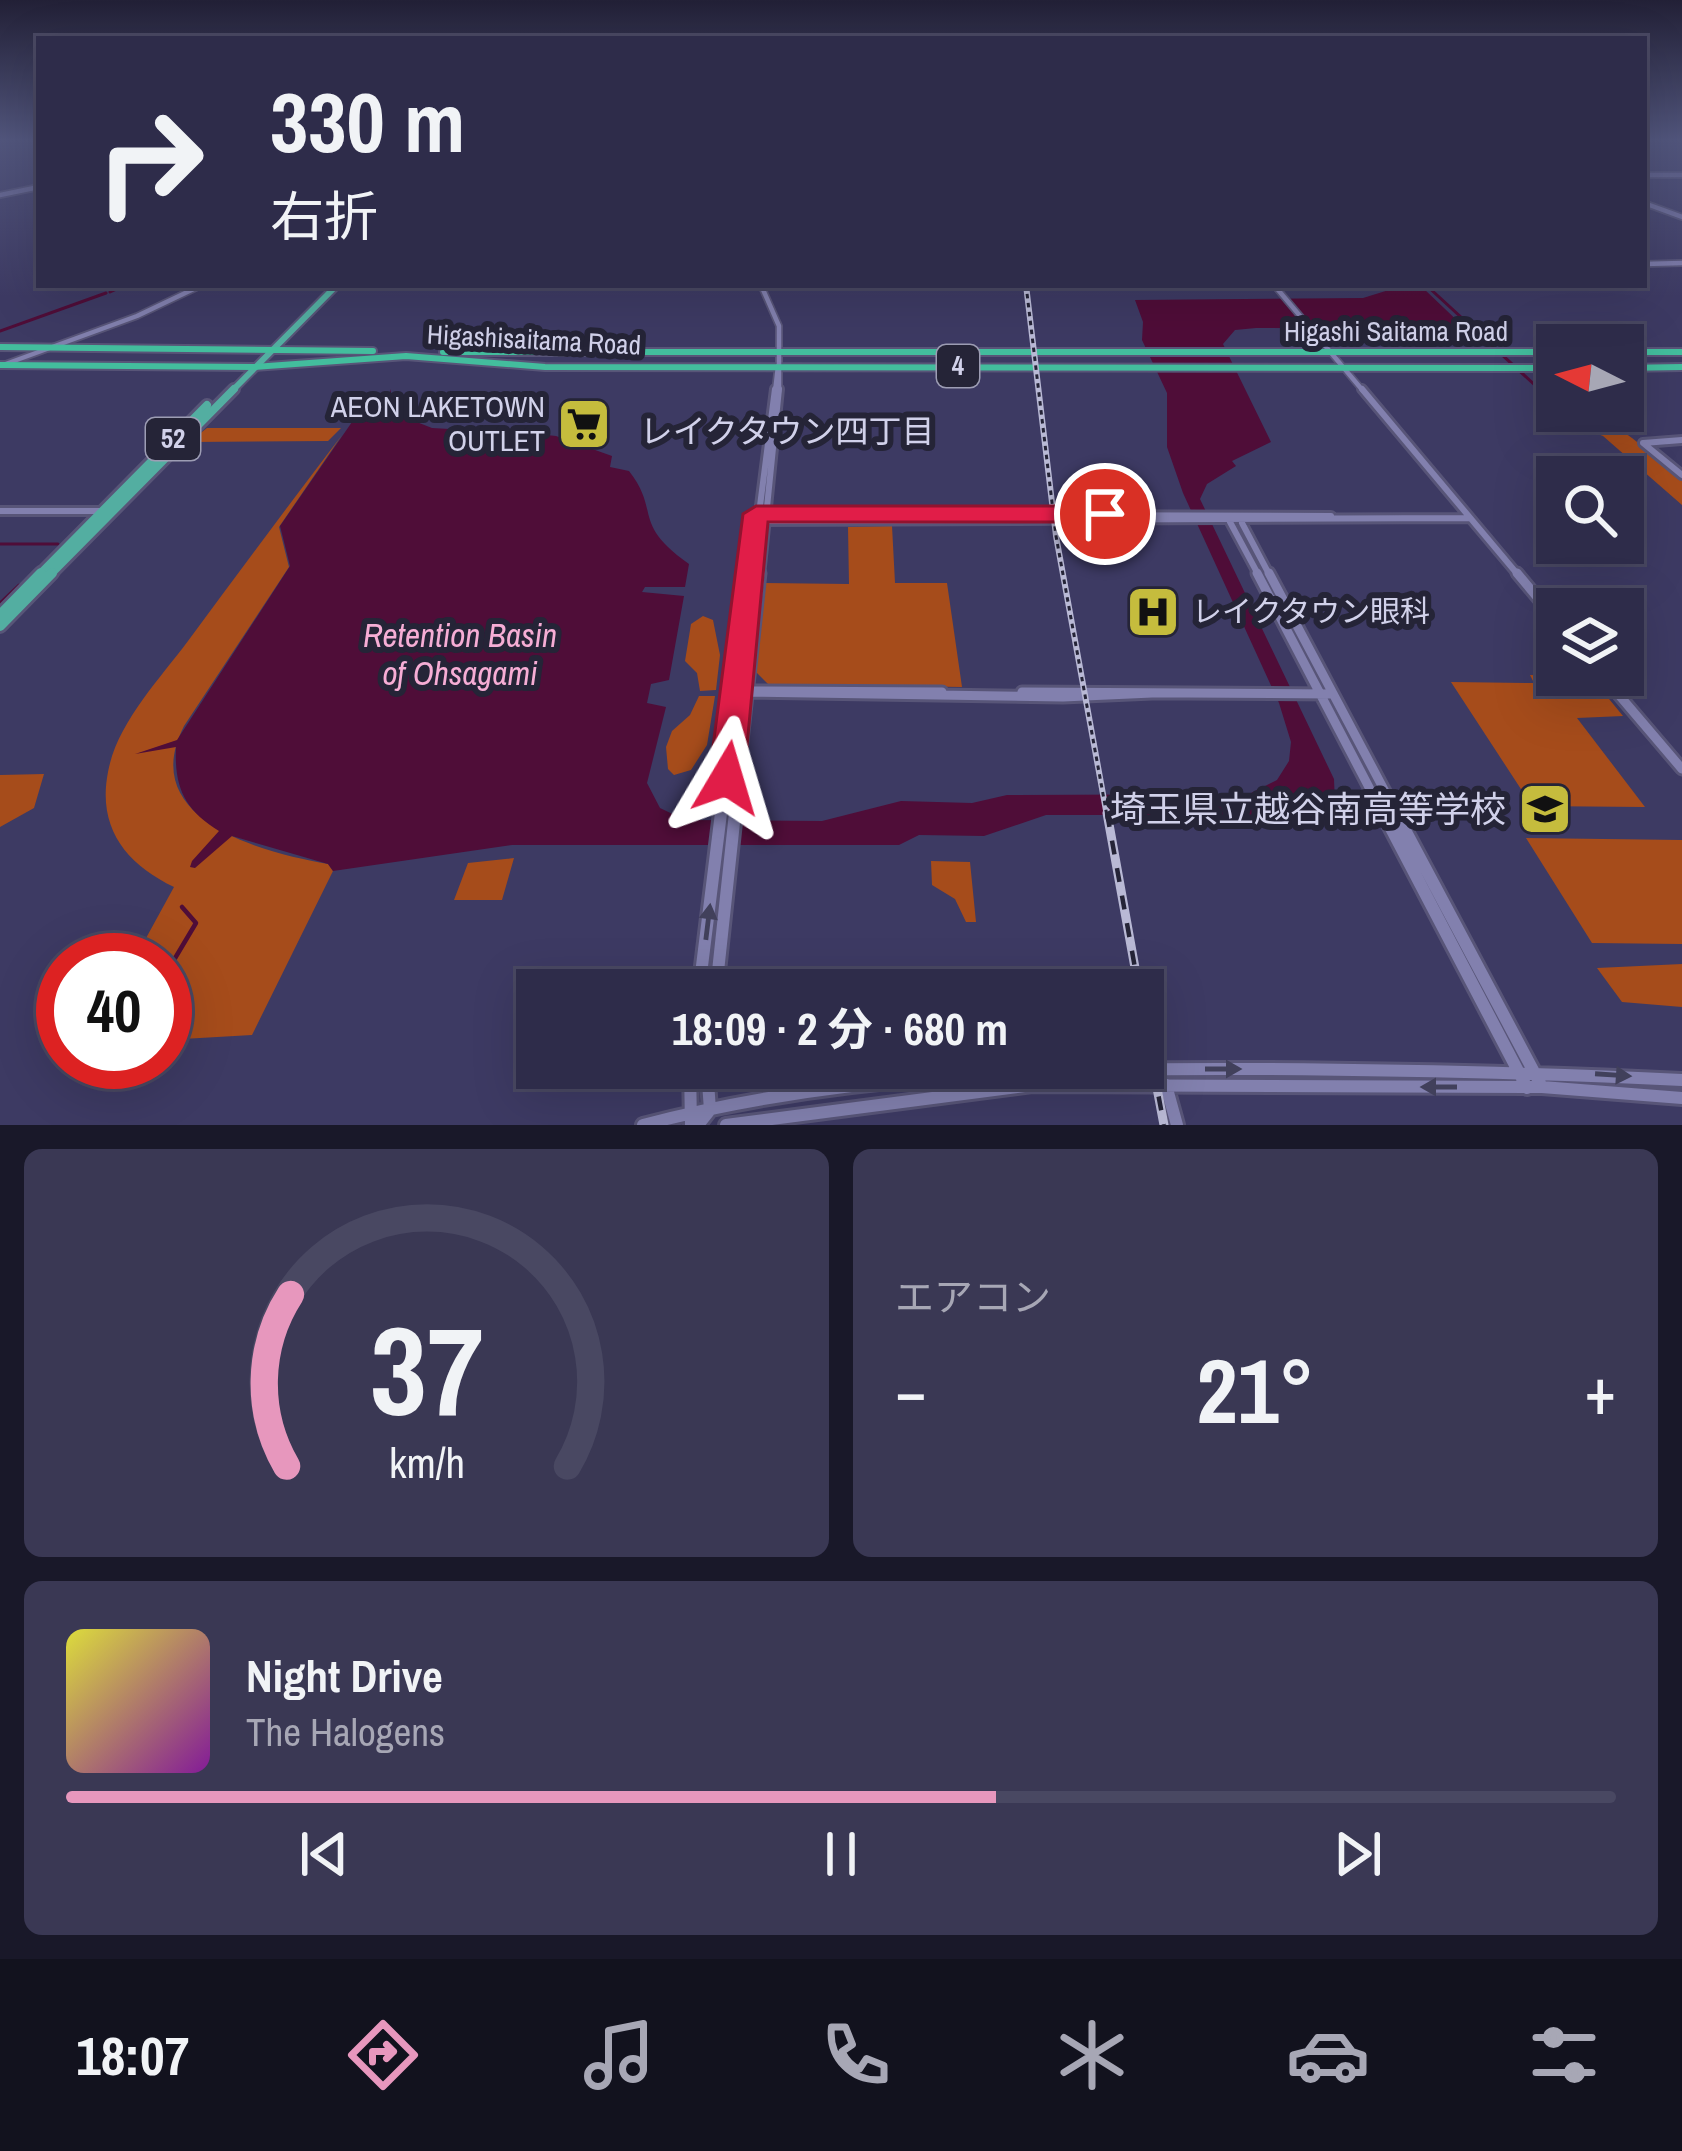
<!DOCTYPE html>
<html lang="ja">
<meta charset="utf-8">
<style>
:root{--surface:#2e2c4a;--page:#3a3854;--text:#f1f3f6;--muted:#a7a7b5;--line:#494862;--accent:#e797bd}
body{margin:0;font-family:"Archivo Narrow","Noto Sans JP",sans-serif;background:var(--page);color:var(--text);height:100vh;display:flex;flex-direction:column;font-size:45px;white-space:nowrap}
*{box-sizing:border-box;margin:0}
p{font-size:39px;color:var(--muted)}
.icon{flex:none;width:66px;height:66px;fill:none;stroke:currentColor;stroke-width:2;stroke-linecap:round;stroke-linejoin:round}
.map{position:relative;height:1125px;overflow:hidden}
.panel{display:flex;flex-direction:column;gap:24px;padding:24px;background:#191829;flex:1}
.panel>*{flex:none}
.top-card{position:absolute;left:36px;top:36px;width:1611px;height:252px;border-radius:0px;box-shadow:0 12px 48px #0002,0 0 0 3px var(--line);background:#2e2c4a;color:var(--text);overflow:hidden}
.needle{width:78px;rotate:276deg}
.buttons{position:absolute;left:1536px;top:324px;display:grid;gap:24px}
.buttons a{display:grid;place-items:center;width:108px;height:108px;border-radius:0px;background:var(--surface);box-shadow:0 12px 48px #0002,0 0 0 3px var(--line);font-size:60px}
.speed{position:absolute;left:36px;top:933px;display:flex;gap:24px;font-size:60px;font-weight:700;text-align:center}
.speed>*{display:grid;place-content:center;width:156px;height:156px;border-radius:50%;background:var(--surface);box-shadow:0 12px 48px #0002,0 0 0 3px var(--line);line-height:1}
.speed .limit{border:18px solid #d22;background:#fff;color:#111}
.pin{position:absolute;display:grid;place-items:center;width:102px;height:102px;color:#fff;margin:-51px;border:6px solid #fff;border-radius:50%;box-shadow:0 3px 12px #0007}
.me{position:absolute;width:132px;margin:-66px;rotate:7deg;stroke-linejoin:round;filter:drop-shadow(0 0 9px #0008)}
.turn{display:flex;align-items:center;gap:42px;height:252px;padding:0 36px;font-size:54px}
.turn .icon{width:156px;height:156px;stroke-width:2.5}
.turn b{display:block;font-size:84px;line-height:102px}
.big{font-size:90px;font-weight:700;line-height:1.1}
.panel .widget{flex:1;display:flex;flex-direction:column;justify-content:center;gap:18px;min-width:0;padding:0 42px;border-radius:18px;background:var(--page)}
.panel .dial{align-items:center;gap:0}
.dial svg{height:312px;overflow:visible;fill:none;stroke:var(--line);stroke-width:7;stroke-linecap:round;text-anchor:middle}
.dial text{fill:var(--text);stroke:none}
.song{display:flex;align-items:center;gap:36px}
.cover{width:144px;height:144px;border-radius:18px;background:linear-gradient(135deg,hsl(60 70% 55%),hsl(290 70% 35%))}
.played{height:12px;border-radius:6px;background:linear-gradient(90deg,var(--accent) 60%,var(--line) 60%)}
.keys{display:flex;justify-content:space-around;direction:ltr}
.heat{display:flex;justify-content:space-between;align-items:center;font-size:66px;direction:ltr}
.panel .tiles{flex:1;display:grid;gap:24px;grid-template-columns:1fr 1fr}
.widget:last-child{grid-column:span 2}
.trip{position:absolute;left:516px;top:969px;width:648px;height:120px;border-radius:0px;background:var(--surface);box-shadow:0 12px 48px #0002,0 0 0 3px var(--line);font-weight:700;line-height:120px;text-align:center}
.menu{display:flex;height:192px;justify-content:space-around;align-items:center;background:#12121e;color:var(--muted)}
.menu .icon{width:84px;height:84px}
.menu .selected{color:var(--accent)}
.menu b{font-size:54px;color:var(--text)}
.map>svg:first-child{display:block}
.green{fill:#a64c1b}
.water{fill:#4f0d38}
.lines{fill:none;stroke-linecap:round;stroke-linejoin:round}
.stream-far1{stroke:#4f0d38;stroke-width:3}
.stream{stroke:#4f0d38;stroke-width:4.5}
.tertiary-far3-casing{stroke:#585578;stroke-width:8}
.tertiary-far2-casing{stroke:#585578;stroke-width:12}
.tertiary-far1-casing{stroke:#585578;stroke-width:15}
.tertiary-casing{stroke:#585578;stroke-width:18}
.secondary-casing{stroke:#585578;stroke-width:8}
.primary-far2-casing{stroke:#585578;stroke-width:10}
.primary-far1-casing{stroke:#585578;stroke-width:14}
.primary-casing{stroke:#585578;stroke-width:16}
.trunk-casing{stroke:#585578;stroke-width:10}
.tertiary-far3{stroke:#8280ae;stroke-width:4.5}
.tertiary-far2{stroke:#8280ae;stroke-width:6}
.tertiary-far1{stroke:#8280ae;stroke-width:9}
.tertiary{stroke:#8280ae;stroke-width:12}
.secondary{stroke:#8280ae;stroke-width:4.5}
.primary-far2{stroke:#53aea1;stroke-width:6}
.primary-far1{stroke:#53aea1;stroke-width:8}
.primary{stroke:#53aea1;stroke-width:10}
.trunk{stroke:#43bd9d;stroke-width:6}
.rail-far1-casing{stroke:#b9b9d5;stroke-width:6}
.rail-casing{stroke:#b9b9d5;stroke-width:9}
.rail-far1{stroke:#252437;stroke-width:3;stroke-dasharray:4.5;stroke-linecap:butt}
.rail{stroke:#252437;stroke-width:4.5;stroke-dasharray:14;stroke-linecap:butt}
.oneway{fill:#41405b}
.route{fill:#e11d48;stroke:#92132f;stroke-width:3}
.labels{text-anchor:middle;stroke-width:12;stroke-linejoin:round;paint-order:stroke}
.far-street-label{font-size:27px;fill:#d1d1ea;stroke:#252437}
.shield{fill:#252437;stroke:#9d9db4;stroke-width:3}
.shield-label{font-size:27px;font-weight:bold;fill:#d1d1ea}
.poi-label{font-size:30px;fill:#d1d1ea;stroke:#252437;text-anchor:end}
.neighbourhood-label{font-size:33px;fill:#d1d1ea;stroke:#252437}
.water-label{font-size:33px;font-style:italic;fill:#f6add5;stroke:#252437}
.near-poi-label{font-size:36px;fill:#d1d1ea;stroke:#252437;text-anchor:end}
</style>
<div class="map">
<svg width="1682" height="1125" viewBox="0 0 1682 1125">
<rect width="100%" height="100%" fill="#3d3a63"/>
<path class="green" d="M1559,411C1612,411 1641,447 1682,479V505L1603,436L1561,420Z
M207,428H341L328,441L189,442Z
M342,435L279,527L289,567L184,726C136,820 261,852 328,864L333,871L252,1035L165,1040V960H134L174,887C126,864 97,828 108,772C117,723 159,680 188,641C239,572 290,503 342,435Z
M892,526L895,583H947L962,687L768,684L756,672L764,583L849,584L848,527Z
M703,616L713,620L720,655L716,690L700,691L697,673L685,661L691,624Z
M1530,675L1591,677L1623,716L1577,718L1645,807L1532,806L1451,682L1534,683Z
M699,696H715L707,745L691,770L674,775L668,769L666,747L672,731L690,715Z
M44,774L34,808L0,827V775Z
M1526,838L1682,840V944L1592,943Z
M514,858L502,900H454L468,863Z
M931,861L970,862L976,922H966L955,899L932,885Z
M1682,964V1007L1622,1002L1597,968Z"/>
<path class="water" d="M1405,285L1423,288L1466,329L1256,328L1235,330L1223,344L1271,442L1232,461L1236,466L1207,484L1200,499L1334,779L1335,804L1323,815H1046L984,836L919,835L899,845H512L333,871L328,864L232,836L195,868L190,867L192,861L219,831C185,810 174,788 176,747L135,754L177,740L290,566L280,526L361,409L385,405L391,389L390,404L400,403L404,417L432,428L503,432L502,440L510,443L537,434L556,436L612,456L610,467L629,471C661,512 631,523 689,564L685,587H645L642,592L684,596L669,680L651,684L647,703L666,707L647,783L660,808L685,820L822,821L901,801L972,803L1007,795L1249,794L1277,780L1289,761L1291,742L1279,703L1183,493L1167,447V393L1142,340L1143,322L1135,300L1363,298Z"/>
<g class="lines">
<path class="stream-far1" d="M1426,285L1537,387
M110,292L126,285
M0,331L106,293
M0,544H58
M0,603L19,585"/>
<path class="stream" d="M165,975L196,923L182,907"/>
<g class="tertiary-far3-casing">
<path id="tertiary-far3" d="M1644,175H1682
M1644,203L1682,217
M761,285L779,326V392
M1274,285L1364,392
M3,365L137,316L202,285
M775,392L778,366"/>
</g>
<g class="tertiary-far2-casing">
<path id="tertiary-far2" d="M1362,389L1519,576
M1682,440L1643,443L1682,475
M0,511H106
M756,514L1331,516
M756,521L1470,518
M1230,522L1259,576
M1242,523L1270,576
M751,576L775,389
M760,576L779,389"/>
</g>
<g class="tertiary-far1-casing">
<path id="tertiary-far1" d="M1257,573L1384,816
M1269,573L1398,816
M1517,573L1557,621
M1602,675L1682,769
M753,691L942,692
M748,692L1063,697L1152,693
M1022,692L1333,694
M721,816L752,573
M734,816L760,573"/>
</g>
<g class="tertiary-casing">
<path id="tertiary" d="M1383,813L1527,1088
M1396,813L1542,1087
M699,990L721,813
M716,990L735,813
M690,1068L691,1125
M1166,1085L1177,1125
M643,1125C844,1072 1049,1068 1256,1069C1398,1070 1540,1073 1682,1080
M698,1125L710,1110L707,1068
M726,1125L1032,1085L1542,1087L1682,1098"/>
</g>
<g class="secondary-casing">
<path id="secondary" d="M0,195L39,187
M1644,264L1682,263"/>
</g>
<g class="primary-far2-casing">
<path id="primary-far2" d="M231,392L337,285"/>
</g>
<g class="primary-far1-casing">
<path id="primary-far1" d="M38,576L207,405
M49,576L234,389"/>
</g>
<g class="primary-casing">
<path id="primary" d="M0,615L41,573
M0,626L52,573"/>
</g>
<g class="trunk-casing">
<path id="trunk" d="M0,347L373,351
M443,352H1557
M1623,352H1682
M0,365L253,367L406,356L545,367L1557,368
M1623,368L1682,367"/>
</g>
<use href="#tertiary-far3" class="tertiary-far3"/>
<use href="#tertiary-far2" class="tertiary-far2"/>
<use href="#tertiary-far1" class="tertiary-far1"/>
<use href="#tertiary" class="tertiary"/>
<use href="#secondary" class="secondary"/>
<use href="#primary-far2" class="primary-far2"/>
<use href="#primary-far1" class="primary-far1"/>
<use href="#primary" class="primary"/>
<use href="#trunk" class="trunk"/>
<g class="rail-far1-casing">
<path id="rail-far1" d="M1026,285L1056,536L1107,816"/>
</g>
<g class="rail-casing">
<path id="rail" d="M1107,813L1139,990
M1143,1014L1164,1125"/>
</g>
<use href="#rail-far1" class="rail-far1"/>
<use href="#rail" class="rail"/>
</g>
<defs><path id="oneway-solid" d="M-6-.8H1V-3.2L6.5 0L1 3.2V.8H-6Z" transform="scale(3)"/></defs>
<g class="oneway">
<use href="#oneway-solid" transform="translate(708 922) rotate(-83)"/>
<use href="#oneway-solid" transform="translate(1223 1069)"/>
<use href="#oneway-solid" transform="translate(1613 1075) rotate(4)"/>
<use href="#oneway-solid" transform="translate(1439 1087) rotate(-180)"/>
</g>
<linearGradient id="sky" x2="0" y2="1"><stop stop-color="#222036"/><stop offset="0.47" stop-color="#51557c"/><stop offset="1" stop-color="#51557c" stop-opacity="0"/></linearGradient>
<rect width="1682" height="297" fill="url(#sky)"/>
<path class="route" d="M756,506H1105L1117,514L1105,522H768L744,778L739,789H714L709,778L743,514Z"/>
<defs>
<g id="supermarket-square" transform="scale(2.7)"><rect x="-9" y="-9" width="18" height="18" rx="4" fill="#c5bc3d" stroke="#252437"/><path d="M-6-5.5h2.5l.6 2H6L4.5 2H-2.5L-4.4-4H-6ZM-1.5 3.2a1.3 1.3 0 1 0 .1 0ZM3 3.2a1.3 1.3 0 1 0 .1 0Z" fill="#111"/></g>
<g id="hospital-square" transform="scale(2.7)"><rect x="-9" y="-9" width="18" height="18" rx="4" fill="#c5bc3d" stroke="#252437"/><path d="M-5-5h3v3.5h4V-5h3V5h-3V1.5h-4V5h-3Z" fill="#111"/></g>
<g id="school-square" transform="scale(2.7)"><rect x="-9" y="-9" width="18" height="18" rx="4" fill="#c5bc3d" stroke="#252437"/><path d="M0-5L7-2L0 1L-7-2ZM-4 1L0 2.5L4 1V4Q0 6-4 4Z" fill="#111"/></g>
</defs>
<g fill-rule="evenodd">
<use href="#supermarket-square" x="584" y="424"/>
<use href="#hospital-square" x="1153" y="612"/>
<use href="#school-square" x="1545" y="809"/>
</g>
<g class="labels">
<g class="far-street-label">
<text x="1396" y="341">Higashi Saitama Road</text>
<text transform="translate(534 340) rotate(3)" y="9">Higashisaitama Road</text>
</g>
<g class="shield">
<rect x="937" y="345" width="42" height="42" rx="9"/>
<rect x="146" y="418" width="54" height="42" rx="9"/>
</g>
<g class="shield-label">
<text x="958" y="375">4</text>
<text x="173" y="448">52</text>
</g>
<g class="poi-label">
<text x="545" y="417">AEON LAKETOWN<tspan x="545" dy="34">OUTLET</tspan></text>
<text x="1192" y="622" text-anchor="start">レイクタウン眼科</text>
</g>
<g class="neighbourhood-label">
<text x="787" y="443">レイクタウン四丁目</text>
</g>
<g class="water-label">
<text x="460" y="647">Retention Basin<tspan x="460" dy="38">of Ohsagami</tspan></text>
</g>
<g class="near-poi-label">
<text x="1506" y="822">埼玉県立越谷南高等学校</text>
</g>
</g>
</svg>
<div class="buttons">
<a><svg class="needle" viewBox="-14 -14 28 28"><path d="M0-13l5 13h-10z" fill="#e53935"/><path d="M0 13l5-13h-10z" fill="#a7a7b5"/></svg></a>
<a><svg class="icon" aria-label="search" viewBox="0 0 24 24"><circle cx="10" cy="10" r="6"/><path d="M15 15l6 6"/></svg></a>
<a><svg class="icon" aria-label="layers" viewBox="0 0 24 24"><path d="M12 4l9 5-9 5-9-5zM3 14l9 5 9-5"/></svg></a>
</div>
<div class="speed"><div class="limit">40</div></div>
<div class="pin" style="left:1105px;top:514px;background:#d93025"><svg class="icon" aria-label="arrive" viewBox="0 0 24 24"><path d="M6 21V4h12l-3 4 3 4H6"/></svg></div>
<svg class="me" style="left:727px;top:778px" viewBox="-20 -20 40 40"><path d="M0-17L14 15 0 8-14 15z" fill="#e11d48" stroke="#fff" stroke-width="4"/></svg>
<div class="trip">18:09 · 2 分 · 680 m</div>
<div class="top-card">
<div class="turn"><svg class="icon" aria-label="right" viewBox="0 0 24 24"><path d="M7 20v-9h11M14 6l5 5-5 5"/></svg><div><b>330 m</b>右折</div></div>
</div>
</div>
<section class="panel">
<div class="tiles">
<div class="widget dial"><svg viewBox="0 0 100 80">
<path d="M14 69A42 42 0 1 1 86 69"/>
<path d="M14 69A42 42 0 0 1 15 25" stroke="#e797bd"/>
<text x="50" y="56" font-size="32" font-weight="700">37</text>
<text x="50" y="72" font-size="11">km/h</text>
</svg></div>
<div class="widget"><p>エアコン</p>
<div class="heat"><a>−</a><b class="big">21°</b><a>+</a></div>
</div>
<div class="widget">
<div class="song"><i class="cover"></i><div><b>Night Drive</b><p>The Halogens</p></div></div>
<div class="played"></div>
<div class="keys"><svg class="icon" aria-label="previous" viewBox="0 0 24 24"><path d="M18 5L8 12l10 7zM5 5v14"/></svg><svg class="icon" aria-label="pause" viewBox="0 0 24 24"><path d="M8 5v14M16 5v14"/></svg><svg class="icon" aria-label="next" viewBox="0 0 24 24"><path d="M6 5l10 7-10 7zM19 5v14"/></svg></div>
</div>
</div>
</section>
<nav class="menu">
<b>18:07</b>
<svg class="icon selected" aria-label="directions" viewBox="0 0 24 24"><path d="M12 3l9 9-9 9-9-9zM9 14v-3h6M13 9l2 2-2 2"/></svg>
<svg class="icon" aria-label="music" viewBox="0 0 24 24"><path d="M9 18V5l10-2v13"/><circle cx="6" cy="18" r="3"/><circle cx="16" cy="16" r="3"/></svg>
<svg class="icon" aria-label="phone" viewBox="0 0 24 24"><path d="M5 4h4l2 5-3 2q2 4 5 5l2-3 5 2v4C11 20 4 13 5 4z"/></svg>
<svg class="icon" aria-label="climate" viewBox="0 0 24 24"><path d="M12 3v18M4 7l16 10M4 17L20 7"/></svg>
<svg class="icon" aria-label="car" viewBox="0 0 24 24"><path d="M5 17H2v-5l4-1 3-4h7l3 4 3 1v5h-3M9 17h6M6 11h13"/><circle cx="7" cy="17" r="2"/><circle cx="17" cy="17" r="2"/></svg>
<svg class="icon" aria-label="filters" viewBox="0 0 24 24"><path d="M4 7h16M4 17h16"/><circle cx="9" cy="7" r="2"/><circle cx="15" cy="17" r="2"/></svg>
</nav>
